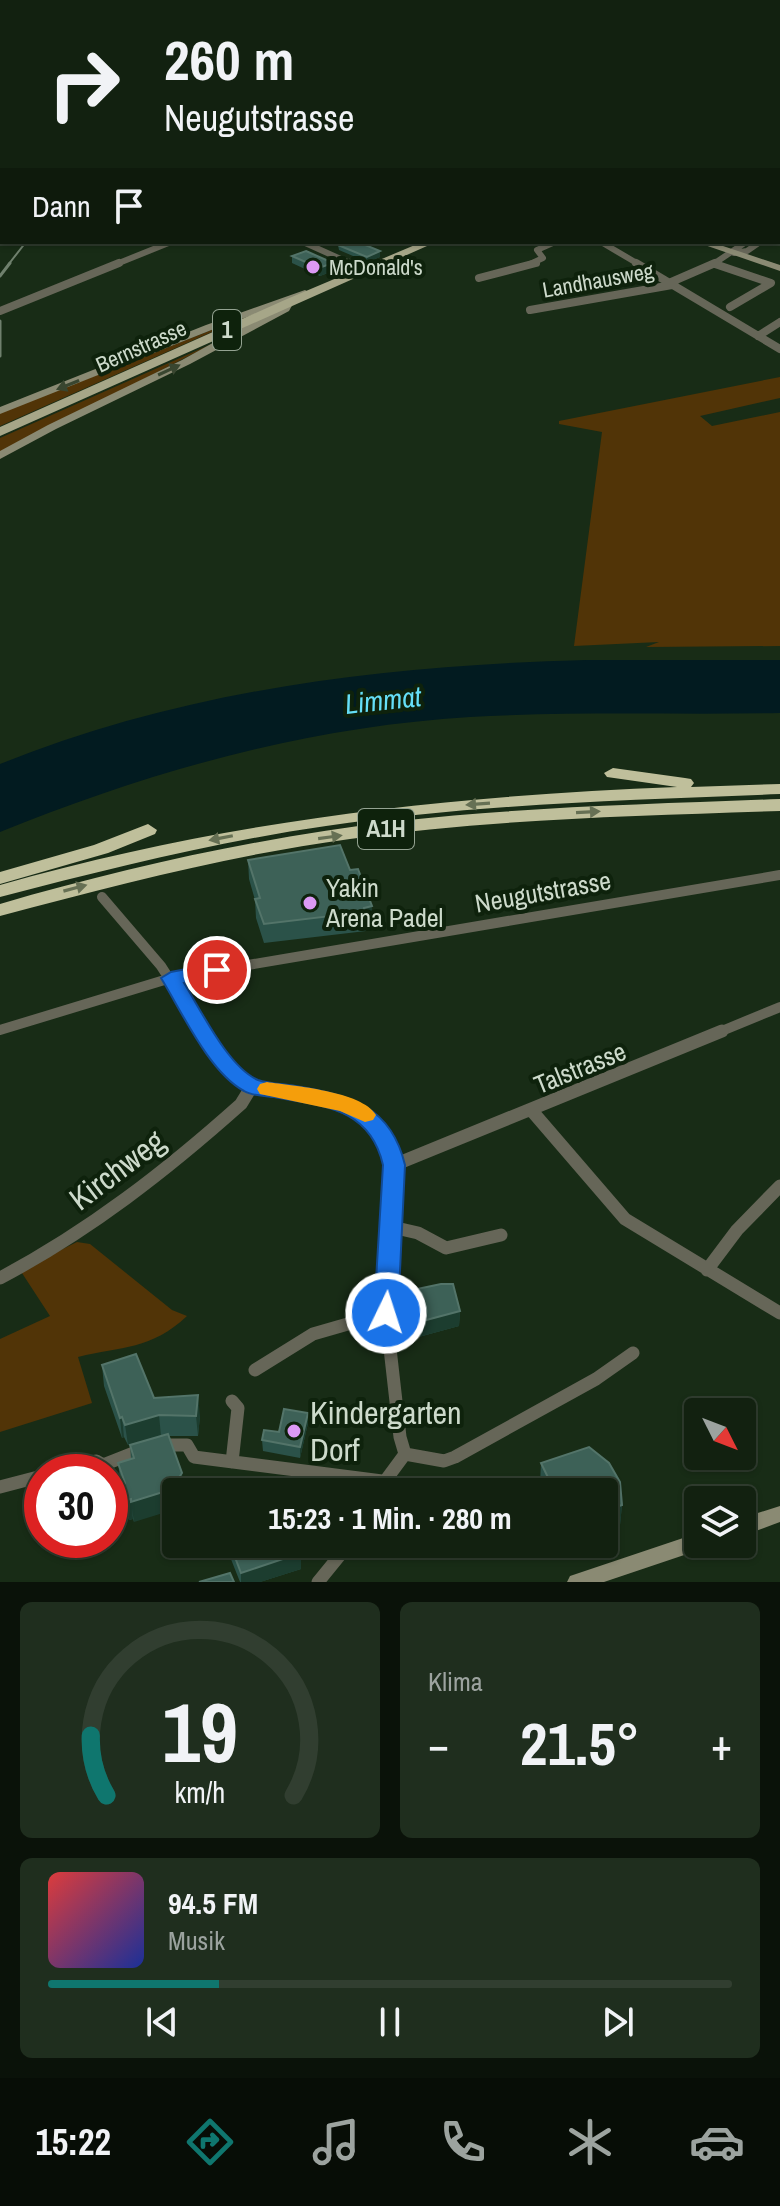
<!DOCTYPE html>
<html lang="de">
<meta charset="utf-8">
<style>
:root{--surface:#122110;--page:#1f2e1e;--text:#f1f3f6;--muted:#9ca39f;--line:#313e30;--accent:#0f766e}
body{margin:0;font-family:"Archivo Narrow",sans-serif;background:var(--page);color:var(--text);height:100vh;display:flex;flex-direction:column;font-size:30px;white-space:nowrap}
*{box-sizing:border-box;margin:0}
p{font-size:26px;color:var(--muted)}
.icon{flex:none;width:44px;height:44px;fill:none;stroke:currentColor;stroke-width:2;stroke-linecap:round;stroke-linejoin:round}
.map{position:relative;height:1582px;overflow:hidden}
.side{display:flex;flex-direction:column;gap:20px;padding:20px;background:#0a1209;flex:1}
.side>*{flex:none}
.top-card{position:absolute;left:0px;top:0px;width:780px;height:244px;box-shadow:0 2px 6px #0004,0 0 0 2px var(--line);background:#122110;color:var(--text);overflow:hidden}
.needle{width:52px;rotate:132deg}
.tools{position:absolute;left:684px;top:1398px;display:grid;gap:16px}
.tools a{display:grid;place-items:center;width:72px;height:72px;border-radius:8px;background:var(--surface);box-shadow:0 2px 6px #0004,0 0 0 2px var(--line);font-size:40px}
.speed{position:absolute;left:24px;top:1454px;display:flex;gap:16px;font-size:40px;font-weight:700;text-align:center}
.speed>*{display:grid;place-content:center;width:104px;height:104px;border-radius:50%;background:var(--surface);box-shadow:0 2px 6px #0004,0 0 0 2px var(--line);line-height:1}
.speed .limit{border:12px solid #d22;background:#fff;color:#111}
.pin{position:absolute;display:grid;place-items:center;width:68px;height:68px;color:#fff;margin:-34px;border:4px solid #fff;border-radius:50%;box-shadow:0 2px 8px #0007}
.me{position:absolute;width:88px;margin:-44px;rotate:4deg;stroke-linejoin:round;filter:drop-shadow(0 0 6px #0008)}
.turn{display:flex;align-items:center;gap:28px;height:168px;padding:0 32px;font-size:36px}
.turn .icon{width:104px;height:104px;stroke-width:2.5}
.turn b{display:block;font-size:56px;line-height:68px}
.then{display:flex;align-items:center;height:76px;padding:0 32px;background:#0003;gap:16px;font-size:30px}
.big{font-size:60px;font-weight:700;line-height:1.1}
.side .tile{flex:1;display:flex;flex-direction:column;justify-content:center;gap:12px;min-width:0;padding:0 28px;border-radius:12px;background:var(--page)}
.side .dial{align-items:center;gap:0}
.dial svg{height:208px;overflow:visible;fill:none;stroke:var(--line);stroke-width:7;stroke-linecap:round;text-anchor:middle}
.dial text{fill:var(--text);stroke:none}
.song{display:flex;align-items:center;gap:24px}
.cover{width:96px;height:96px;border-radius:12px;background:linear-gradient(135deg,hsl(0 70% 55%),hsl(230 70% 35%))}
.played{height:8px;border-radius:4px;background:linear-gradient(90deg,var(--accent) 25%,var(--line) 25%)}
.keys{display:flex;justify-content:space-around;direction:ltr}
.heat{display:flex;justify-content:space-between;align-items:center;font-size:44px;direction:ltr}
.side .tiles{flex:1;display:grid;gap:20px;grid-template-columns:1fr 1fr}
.tile:last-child{grid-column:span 2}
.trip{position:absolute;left:162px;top:1478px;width:456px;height:80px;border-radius:8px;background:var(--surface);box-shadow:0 2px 6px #0004,0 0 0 2px var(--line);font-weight:700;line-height:80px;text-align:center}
.tab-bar{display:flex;height:128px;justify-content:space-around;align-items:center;background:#070d06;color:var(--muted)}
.tab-bar .icon{width:56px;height:56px}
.tab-bar .selected{color:var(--accent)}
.tab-bar b{font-size:36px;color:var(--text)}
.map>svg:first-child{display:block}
.green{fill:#513407}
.water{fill:#021b20}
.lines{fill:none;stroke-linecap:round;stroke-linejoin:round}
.street-far3{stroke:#666658;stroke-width:6}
.street-far2{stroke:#666658;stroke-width:8}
.street-far1{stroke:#666658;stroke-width:10}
.street{stroke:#666658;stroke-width:13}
.secondary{fill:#8a8a73;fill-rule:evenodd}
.primary{fill:#a6a688;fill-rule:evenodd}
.highway{fill:#bfbf9b;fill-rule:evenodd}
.tram{stroke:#6f806d;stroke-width:2}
.rail-far1{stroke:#6f806d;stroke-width:2}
.rail{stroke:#6f806d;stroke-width:3}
.wall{fill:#2b5249}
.shaded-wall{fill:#1c3d2f}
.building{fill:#3d6157;stroke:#537469;stroke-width:2}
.oneway{fill:#394630}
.oneway2{fill:#667054}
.route{fill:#1a73e8;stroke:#114b97;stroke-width:2}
.slow{fill:#f59e0b}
.poi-dot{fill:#dc99f4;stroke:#0e220c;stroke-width:3}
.labels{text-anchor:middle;stroke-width:8;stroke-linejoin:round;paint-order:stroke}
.far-poi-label{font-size:22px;fill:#cddacb;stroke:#0e220c;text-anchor:start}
.far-street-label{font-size:22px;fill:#cddacb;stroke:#0e220c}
.shield{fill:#0e220c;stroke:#94a392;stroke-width:2}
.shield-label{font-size:24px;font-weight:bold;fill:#cddacb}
.poi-label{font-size:26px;fill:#cddacb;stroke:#0e220c;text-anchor:start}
.street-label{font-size:26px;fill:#cddacb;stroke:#0e220c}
.water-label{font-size:28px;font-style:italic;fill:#65dff7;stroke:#0e220c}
.near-street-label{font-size:32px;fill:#cddacb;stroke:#0e220c}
.near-poi-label{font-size:32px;fill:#cddacb;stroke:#0e220c;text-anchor:start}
</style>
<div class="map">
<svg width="780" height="1582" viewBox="0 0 780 1582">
<rect width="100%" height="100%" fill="#182c16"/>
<path class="green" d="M250,315L0,426V413Z
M216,342L0,453V438Z
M780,377V398L700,416L712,426L780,412V646L646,647L659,642L574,646L602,432L559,424V421Z
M77,1242L90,1244L172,1310L187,1316C151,1350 122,1346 78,1357L92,1403L0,1432V1339L50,1316L20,1270Z"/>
<path class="water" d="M586,660H780V713C677,715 573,711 470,717C307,727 150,771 0,832V764C186,689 387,665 586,660Z"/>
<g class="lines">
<path class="street-far3" d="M534,0L542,2
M398,2L402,0
M522,2L526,0
M554,2L559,0
M303,242L354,265
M601,242L640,265
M734,253L747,251L760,242
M715,264L718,265
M114,265L171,242
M528,265L543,258L537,250L555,242
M712,265L746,242"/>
<path class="street-far2" d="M350,263L365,270
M636,263L780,349
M715,264L771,283L730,307
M479,278L536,263
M669,283L715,263
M530,310L672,285
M0,311L119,263
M758,336L780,322"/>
<path class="street-far1" d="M102,897L161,966L204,1033
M0,1030L171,978L780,875
M717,1033L780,1007"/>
<path class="street" d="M202,1031C214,1050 230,1077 252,1086C263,1091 277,1091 289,1093C344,1101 376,1108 394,1165L386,1313L400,1437L405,1454L377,1492
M532,1111L625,1219L780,1313
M394,1165L722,1031
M392,1227L418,1233L446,1248L501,1235
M707,1270L737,1230L780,1186
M0,1278C89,1231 166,1171 241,1104L252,1086
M255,1370L313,1334L386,1313
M232,1401L238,1408L232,1462
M160,1445H187L194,1457L382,1481
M405,1454L444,1461L455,1457L596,1379L633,1353
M57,1472L96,1461L103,1465L141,1450
M0,1487L42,1476
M318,1582L349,1544"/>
<path class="secondary" d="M0,8H2V13H0Z
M2,99V105L0,106V100Z
M696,242H711L780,265V271Z
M305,290L310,293L295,300L289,311L190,364L56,429L0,459V451L48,425L182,360L283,304L214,329L0,414V407L206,325Z
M780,1506V1522L742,1536V1518Z
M698,1533V1544H707L705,1548L604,1582H567L570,1576Z"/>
<path class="primary" d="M780,89V95L778,96V90Z
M422,242H436L0,436V427L287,299Z"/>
<path class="highway" d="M613,768L685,778L691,779L694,783L691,787L780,784V794C628,800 476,804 326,826C215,842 108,869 0,897V885C226,821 443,796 677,787L607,777L604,773Z
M780,799V811C636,816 492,819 350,839C231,855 116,885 0,916V904C130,866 263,837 398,821C525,807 653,804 780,799Z
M148,824L157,830L155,834L108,853L0,884V872L94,845Z"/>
<path class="tram" d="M333,2L337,0"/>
<path class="rail-far1" d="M468,2L472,0
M486,2L490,0
M8,265L26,242"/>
<path class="rail" d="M0,276L10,263
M0,321V356"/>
</g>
<path class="wall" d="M780,29V64H778V30Z
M338,245L380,257L367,262L339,250Z
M292,256L333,263V271L320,276L292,263Z
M248,860L350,870L372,906V926L366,927V931L264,943L256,918L255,900L249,879Z
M403,1292L460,1311L459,1326L415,1338L403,1307Z
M102,1365L154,1398L200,1416L198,1436H168L134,1522L133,1519L129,1520L124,1507L118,1463L131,1459L130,1445H128L124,1437L122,1438L104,1386Z
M308,1423L300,1458L263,1451L262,1440L279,1432Z
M589,1447L609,1463L620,1482L622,1505L620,1525L604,1530V1492H544L540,1484L541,1463Z
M225,1544H297L301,1553V1569L260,1582H240Z"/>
<path class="shaded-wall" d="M380,251V257L367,262V257Z
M333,263V271L320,276L319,268Z
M372,906V926L366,927L365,912L364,908Z
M460,1311L459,1326L415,1338V1323Z
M198,1395L200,1416L198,1436L196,1416Z
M308,1413V1423L300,1458V1447Z
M159,1415L161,1436L128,1445L125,1425Z
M122,1417L124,1437L122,1438L120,1418Z
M182,1473L184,1492H176V1509L134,1522L131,1502L177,1481Z
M131,1499L133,1519L129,1520L127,1500Z
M622,1505L620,1525L604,1530V1511Z
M301,1553V1569L260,1582H241V1573Z"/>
<path class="building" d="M2,26V50L0,49V27Z
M780,29V52L778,51V30Z
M346,242H358L380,251L367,257L338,245Z
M306,251L333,263L319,268L292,256Z
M340,845L350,870L358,869L372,906L364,908L365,912L264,924L255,899L260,898L248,860Z
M441,1284H453L460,1311L415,1323L403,1292Z
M136,1354L154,1398L198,1395L196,1416L159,1415L125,1425L122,1417L120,1418L102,1365Z
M284,1409L308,1413L300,1447L262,1440L264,1430L279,1432Z
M168,1434L182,1473L177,1481L179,1487L131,1502V1499L127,1500L122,1486L125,1483L118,1463L134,1458L130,1445Z
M589,1447L609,1463L620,1482L622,1505L604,1511V1492H555L541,1463Z
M230,1544H297L301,1553L241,1573Z
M230,1573L234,1582H199Z"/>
<defs><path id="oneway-solid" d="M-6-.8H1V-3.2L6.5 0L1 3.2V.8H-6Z" transform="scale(2)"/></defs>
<g class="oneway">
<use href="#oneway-solid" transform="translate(169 370) rotate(-25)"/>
<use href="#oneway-solid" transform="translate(68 385) rotate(158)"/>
</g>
<g class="oneway2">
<use href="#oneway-solid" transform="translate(478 804) rotate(176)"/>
<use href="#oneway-solid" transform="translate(588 812) rotate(-3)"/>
<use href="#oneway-solid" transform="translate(330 837) rotate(-8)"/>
<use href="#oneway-solid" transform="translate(221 838) rotate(169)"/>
<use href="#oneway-solid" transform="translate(75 888) rotate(-15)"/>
</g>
<path class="route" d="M217,963L224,965L227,970L224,975L184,983C201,1010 228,1067 258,1080C269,1084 284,1084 295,1086C351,1095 391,1106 405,1165L398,1313L394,1320L386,1322L378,1320L374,1313L383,1165C370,1108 324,1106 274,1097C265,1096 252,1096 244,1091C209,1072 182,1012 161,978L171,972Z"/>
<path class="slow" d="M267,1082C293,1086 362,1091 376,1115L373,1120L365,1122L340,1111L260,1094L257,1089L260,1084Z"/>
<g class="poi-dot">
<circle cx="313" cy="267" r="8"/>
<circle cx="310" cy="903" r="8"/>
<circle cx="294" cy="1431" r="8"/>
</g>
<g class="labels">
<g class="far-poi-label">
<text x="329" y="275">McDonald's</text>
</g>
<g class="far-street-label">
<text transform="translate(598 280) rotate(-10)" y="8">Landhausweg</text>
<text transform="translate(141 346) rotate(-24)" y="8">Bernstrasse</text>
</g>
<g class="shield">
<rect x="213" y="310" width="28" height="40" rx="6"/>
<rect x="358" y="809" width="56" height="40" rx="6"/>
</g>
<g class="shield-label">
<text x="227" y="338">1</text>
<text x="386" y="837">A1H</text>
</g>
<g class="poi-label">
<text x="326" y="897">Yakin<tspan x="326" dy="30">Arena Padel</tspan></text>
</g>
<g class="street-label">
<text transform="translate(543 892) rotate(-10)" y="9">Neugutstrasse</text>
<text transform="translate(580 1068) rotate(-22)" y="9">Talstrasse</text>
</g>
<g class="water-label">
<text transform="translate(383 700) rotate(-6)" y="10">Limmat</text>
</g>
<g class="near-street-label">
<text transform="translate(117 1170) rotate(-37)" y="11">Kirchweg</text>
</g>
<g class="near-poi-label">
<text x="310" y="1424">Kindergarten<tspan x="310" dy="37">Dorf</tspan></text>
</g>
</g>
</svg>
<div class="tools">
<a><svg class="needle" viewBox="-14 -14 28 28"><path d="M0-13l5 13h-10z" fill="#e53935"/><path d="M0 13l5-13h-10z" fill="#9ca39f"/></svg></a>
<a><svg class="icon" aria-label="layers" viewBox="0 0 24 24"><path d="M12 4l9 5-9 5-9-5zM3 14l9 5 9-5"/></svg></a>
</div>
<div class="speed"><div class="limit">30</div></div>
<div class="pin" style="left:217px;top:970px;background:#d93025"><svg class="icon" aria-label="arrive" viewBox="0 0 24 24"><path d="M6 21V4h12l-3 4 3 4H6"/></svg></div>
<svg class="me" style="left:386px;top:1313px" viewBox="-20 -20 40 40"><circle r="17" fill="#1a73e8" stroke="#fff" stroke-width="3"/><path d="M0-11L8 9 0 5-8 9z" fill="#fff"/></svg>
<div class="trip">15:23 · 1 Min. · 280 m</div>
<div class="top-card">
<div class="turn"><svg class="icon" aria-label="right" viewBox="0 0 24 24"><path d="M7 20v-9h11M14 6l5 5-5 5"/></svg><div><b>260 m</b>Neugutstrasse</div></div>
<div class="then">Dann<svg class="icon" aria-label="arrive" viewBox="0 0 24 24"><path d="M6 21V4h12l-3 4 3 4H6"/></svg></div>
</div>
</div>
<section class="side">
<div class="tiles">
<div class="tile dial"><svg viewBox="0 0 100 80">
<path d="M14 69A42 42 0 1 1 86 69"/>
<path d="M14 69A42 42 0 0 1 8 46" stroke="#0f766e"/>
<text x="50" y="56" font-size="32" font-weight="700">19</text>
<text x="50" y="72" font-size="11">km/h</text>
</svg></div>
<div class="tile"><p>Klima</p>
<div class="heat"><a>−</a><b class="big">21.5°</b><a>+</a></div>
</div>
<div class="tile">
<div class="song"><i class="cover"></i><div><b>94.5 FM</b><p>Musik</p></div></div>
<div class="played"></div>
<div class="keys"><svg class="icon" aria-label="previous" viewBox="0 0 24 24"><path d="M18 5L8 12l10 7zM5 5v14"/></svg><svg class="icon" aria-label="pause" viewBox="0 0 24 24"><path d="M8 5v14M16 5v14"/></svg><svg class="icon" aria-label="next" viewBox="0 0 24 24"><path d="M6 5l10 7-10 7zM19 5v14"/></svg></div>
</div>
</div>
</section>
<nav class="tab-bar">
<b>15:22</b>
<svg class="icon selected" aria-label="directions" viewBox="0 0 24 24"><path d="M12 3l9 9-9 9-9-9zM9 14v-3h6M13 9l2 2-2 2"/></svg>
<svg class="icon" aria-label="music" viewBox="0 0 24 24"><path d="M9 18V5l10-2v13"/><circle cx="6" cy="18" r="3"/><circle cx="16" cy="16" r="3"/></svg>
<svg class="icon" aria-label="phone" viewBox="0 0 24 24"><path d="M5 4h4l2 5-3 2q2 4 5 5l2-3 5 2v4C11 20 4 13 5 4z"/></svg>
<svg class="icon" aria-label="climate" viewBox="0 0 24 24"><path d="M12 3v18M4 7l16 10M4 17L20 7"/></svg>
<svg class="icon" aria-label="car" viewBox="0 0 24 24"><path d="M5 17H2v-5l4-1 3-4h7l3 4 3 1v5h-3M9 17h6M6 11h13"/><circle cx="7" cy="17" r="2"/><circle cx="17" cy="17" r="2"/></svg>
</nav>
